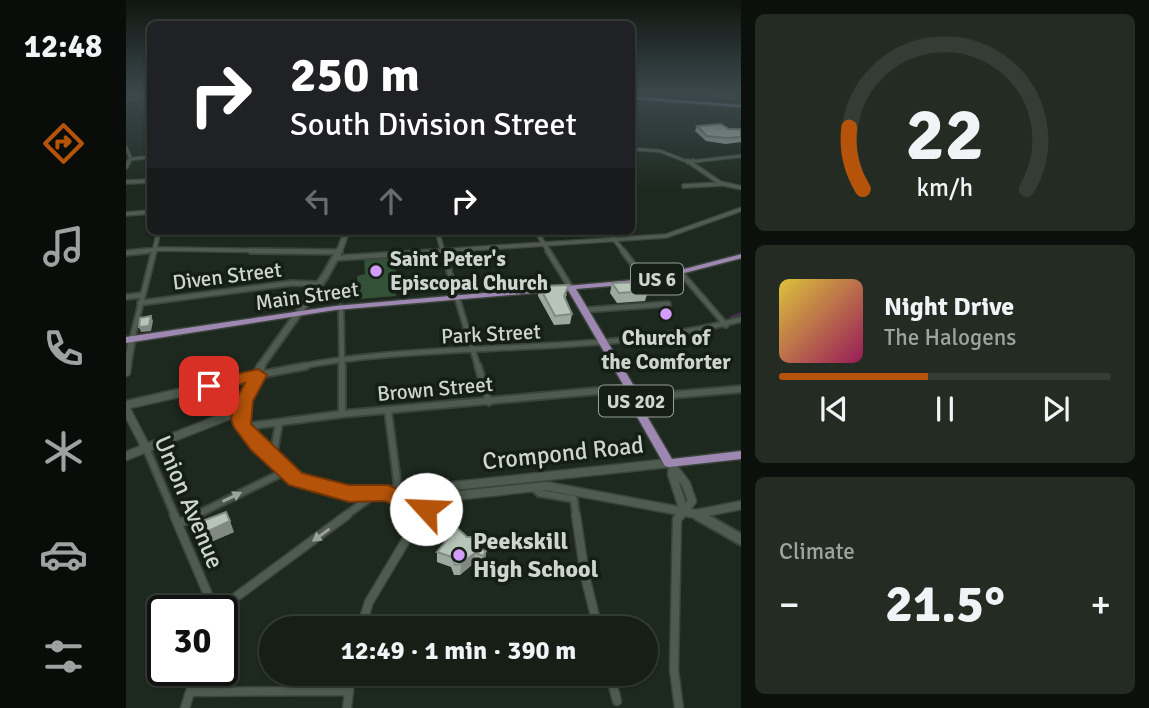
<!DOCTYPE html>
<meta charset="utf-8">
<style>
:root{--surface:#161e16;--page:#232b23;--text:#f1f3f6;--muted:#9ea2a1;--line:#353c35;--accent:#b45309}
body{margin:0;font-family:Signika,sans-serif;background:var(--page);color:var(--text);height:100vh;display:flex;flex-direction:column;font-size:26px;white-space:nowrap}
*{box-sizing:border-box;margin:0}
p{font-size:23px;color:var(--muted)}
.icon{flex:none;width:38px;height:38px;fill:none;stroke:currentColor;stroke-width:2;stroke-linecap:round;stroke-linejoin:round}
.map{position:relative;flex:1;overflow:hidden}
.side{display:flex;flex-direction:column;gap:14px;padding:14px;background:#0c100c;width:408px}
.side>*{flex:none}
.guide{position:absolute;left:21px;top:21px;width:488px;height:214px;border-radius:10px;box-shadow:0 2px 5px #0004,0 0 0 2px var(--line);background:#202124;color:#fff;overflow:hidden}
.speed{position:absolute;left:21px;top:595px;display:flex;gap:14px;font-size:35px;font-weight:700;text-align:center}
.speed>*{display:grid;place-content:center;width:91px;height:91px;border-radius:50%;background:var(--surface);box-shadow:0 2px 5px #0004,0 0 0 2px var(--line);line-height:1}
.speed .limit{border:4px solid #111;border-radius:10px;background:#fff;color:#111}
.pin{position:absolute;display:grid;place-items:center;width:60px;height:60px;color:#fff;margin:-30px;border-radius:14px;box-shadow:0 4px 10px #0006}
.me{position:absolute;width:77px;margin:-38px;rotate:295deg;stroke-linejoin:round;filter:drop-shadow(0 0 5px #0008)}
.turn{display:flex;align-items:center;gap:24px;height:147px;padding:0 28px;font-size:32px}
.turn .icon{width:91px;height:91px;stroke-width:2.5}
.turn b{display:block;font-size:49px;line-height:60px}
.lanes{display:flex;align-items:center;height:66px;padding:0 28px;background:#0003;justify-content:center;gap:35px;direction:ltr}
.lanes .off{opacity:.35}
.big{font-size:52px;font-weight:700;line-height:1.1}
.side .tile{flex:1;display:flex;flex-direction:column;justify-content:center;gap:10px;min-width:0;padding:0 24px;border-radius:10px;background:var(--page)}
.side .dial{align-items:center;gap:0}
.dial svg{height:182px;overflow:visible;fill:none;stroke:var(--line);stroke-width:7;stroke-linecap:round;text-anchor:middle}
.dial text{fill:var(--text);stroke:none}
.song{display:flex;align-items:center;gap:21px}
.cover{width:84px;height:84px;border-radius:10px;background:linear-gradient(135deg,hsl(50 70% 55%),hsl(330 70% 35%))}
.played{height:7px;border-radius:4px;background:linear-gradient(90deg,var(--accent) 45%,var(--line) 45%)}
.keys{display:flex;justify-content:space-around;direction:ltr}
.heat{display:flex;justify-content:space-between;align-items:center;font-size:38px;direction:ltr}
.trip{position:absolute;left:133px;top:616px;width:399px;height:70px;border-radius:35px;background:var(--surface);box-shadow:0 2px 5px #0004,0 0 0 2px var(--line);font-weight:700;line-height:70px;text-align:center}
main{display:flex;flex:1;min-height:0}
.dock{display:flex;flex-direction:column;width:126px;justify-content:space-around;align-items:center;background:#090c09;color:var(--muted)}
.dock .icon{width:49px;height:49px}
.dock .active{color:var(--accent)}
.dock b{font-size:32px;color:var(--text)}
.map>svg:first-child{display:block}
.green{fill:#325137}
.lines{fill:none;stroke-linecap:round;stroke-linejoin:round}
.canal{stroke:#433051;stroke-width:5}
.minor-far4-casing{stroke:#3b443c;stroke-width:4.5}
.minor-far3-casing{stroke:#3b443c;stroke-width:6}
.minor-far2-casing{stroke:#3b443c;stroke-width:8}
.minor-far1-casing{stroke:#3b443c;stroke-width:10}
.minor-casing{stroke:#3b443c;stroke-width:11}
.tertiary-far3-casing{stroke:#3b443c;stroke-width:8}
.tertiary-far2-casing{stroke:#3b443c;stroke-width:10}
.tertiary-far1-casing{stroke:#3b443c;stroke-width:11}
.tertiary-casing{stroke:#3b443c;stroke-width:14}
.primary-casing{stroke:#3b443c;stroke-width:3}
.trunk-casing{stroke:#3b443c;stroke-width:3}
.minor-far4{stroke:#4f5b50;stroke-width:2.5}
.minor-far3{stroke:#4f5b50;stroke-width:3.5}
.minor-far2{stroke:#4f5b50;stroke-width:4.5}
.minor-far1{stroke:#4f5b50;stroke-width:6}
.minor{stroke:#4f5b50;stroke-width:8}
.tertiary-far3{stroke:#4f5b50;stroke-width:5}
.tertiary-far2{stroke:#4f5b50;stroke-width:6}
.tertiary-far1{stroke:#4f5b50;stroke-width:8}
.tertiary{stroke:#4f5b50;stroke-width:10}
.primary{fill:#9e88b2;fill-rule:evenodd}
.trunk{fill:#b897d2;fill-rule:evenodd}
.wall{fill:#9da99f}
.shaded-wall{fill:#808a82}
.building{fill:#b7c5b9;stroke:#808a82;stroke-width:2}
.oneway{fill:#9ba49c}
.route{fill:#b45309;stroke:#753606;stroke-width:2}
.poi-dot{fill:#d49cfb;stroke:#141e15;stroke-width:2.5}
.labels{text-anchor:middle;stroke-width:7;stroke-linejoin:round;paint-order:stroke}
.shield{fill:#141e15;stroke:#969e97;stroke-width:2}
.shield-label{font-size:19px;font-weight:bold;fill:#ced5cf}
.poi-label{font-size:21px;font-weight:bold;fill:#ced5cf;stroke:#141e15;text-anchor:start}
.street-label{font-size:21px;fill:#ced5cf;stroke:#141e15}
.near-street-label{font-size:24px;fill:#ced5cf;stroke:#141e15}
.near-poi-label{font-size:24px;font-weight:bold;fill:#ced5cf;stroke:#141e15;text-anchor:start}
</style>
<main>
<nav class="dock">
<b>12:48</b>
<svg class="icon active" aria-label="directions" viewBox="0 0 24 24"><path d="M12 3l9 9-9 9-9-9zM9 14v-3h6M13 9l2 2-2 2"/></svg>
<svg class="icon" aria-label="music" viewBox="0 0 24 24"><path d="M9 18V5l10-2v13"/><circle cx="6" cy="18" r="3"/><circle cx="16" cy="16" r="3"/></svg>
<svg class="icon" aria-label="phone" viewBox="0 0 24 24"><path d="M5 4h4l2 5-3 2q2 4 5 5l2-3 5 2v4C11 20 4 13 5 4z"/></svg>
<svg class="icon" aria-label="climate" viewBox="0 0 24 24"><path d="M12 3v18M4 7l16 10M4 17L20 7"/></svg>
<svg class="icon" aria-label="car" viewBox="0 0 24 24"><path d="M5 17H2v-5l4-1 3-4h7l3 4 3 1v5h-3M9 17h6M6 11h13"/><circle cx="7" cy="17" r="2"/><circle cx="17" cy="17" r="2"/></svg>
<svg class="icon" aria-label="filters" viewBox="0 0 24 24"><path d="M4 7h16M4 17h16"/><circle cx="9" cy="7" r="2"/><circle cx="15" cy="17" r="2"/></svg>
</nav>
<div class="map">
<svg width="616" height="708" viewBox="0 0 616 708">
<rect width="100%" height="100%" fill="#1d281e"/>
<path class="green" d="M269,257C272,271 267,282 270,296L233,299L231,276L239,274L238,258Z"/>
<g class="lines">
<path class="canal" d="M606,318L616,314"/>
<g class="minor-far4-casing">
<path id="minor-far4" d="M580,93L616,100
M0,100L24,94
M0,147L5,159L2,163
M506,149L534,151L565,163
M5,159L24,157
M562,162L616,156"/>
</g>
<g class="minor-far3-casing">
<path id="minor-far3" d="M562,161L594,183L616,188
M562,162L567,161
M0,167L3,161
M0,182L24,181
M558,186L595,184
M0,214L24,212
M311,231L317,252
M410,231L423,252
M482,231L498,252
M6,252L34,249L214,252
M28,252L33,231
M297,252L540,236L616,209"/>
</g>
<g class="minor-far2-casing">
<path id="minor-far2" d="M125,251L214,252
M317,251L352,367
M422,251L445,288
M497,251L520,281
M0,253L21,251
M211,258L323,251
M555,273L600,325
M0,297L16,295
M14,303L166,283L192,284
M215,307L216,367
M458,310L542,304
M6,339L28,251
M171,367C317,339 471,358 616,319"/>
</g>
<g class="minor-far1-casing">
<path id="minor-far1" d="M216,366V414
M352,366L363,402
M132,375L180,366
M510,398L616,389
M262,411L271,480V486L265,491
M117,427L216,414L504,388
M20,448L49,516
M147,457L153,423
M408,488L413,493L448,499L450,516
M68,516L160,471
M219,516L249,494
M294,516L305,498
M553,516L558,511"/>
</g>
<g class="minor-casing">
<path id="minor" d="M48,515L89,611
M450,515L459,576L472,628
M52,524L71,515
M91,611L221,515
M235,628L243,602L295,515
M484,674L491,701
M64,692L223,691
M59,708L71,670
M221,708L225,674
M553,708L548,670L551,519L555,515"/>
</g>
<g class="tertiary-far3-casing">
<path id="tertiary-far3" d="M213,252L221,231"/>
</g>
<g class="tertiary-far2-casing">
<path id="tertiary-far2" d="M1,367L6,339
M134,367L199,276L213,251"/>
</g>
<g class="tertiary-far1-casing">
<path id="tertiary-far1" d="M135,366L116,410L120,430L164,472L207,491L262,493L543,463L547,467
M0,372L1,366
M0,405L132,375
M0,409L20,448
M0,456L116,410
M547,467L560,484L566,501L558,511L546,474Z
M262,493L280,501L420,486L570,514L616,505
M571,514L575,516"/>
</g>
<g class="tertiary-casing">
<path id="tertiary" d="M572,515L616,540"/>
</g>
<g class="primary-casing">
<path id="primary" d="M616,254V258L520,283L450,289L515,398V406L546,459L616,451V459L543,467L539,466L505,406V398L442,290L209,310L0,343V337L209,306L520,279Z"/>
</g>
<g class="trunk-casing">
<path id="trunk" d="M506,97L616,105V107L506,99Z"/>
</g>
<use href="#minor-far4" class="minor-far4"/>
<use href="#minor-far3" class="minor-far3"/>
<use href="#minor-far2" class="minor-far2"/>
<use href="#minor-far1" class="minor-far1"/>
<use href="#minor" class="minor"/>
<use href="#tertiary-far3" class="tertiary-far3"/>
<use href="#tertiary-far2" class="tertiary-far2"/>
<use href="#tertiary-far1" class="tertiary-far1"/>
<use href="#tertiary" class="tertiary"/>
<use href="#primary" class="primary"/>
<use href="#trunk" class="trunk"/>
</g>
<path class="wall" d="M571,126L603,129H615V142L600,144L580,141L569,131Z
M486,283L522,291L519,301L491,303L484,293Z
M413,286L441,294L439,299L446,314L444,324L428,325L412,296Z
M70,527L108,532L80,544L74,538Z
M354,541L353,549L360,551L359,561L356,566L348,563L334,575H328L325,567L311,562V552Z"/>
<path class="shaded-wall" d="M25,316L27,321L25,331L15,332L13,327Z
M104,521L108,532L80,544L76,534Z
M360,551L359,561L356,566L357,556Z
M349,553L348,563L334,575L335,564Z"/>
<path class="building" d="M595,124L603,129H615V137L601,138L581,136L571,126Z
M513,282L522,291L493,293L486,283Z
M443,285L438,296L446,314L429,316L413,286Z
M25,316L23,326L13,327L14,318Z
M100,512L104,521L76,534L70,527L71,523Z
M331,528L341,537H350L354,541L351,548L360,551L357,556L349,553L335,564L329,565L326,557L311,552Z"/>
<defs><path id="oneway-solid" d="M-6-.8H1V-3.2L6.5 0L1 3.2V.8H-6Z" transform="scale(1.75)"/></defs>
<g class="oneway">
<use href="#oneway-solid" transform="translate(106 497) rotate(-26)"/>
<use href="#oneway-solid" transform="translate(195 535) rotate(144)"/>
</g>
<linearGradient id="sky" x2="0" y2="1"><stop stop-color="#101610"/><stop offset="0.48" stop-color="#3a484c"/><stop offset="1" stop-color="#3a484c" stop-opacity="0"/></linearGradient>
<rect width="616" height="193" fill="url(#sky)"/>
<path class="route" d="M132,369L141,375L127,401L125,424L176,473L223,485H262L278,492L305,490L312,492L315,498L308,516L300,518L293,516L290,508L275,510L259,501L223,502L163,485L125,450L108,427L105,419L109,401L119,383L83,392L74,386L77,382Z"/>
<g class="poi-dot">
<circle cx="250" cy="271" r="7"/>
<circle cx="540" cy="314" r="7"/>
<circle cx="333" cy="555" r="7"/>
</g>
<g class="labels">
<g class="shield">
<rect x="505" y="263.5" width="52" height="31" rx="5"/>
<rect x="473" y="385.5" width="74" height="31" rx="5"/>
</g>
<g class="shield-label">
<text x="531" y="286">US 6</text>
<text x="510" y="408">US 202</text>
</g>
<g class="poi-label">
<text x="264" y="266">Saint Peter's<tspan x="264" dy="24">Episcopal Church</tspan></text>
<text x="540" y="345" text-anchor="middle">Church of<tspan x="540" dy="24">the Comforter</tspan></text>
</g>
<g class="street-label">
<text transform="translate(101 276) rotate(-7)" y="7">Diven Street</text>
<text transform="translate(181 296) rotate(-8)" y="7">Main Street</text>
<text transform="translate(365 334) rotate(-3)" y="7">Park Street</text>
<text transform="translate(309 389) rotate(-5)" y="7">Brown Street</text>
</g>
<g class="near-street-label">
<text transform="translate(437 453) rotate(-6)" y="8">Crompond Road</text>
<text transform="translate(63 502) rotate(67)" y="8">Union Avenue</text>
</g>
<g class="near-poi-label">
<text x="347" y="549">Peekskill<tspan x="347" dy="28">High School</tspan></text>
</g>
</g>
</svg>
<div class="speed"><div class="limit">30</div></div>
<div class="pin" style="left:83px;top:386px;background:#d93025"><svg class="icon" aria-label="arrive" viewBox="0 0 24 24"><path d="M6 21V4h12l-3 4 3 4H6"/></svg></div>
<svg class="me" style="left:300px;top:509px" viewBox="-20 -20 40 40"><circle r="19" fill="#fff"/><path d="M0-13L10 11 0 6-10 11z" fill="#b45309"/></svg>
<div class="trip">12:49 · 1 min · 390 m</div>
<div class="guide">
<div class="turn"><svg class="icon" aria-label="right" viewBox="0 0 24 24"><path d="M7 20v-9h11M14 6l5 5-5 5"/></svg><div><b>250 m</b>South Division Street</div></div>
<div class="lanes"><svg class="icon off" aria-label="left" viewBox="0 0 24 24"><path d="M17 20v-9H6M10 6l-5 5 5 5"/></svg><svg class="icon off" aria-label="ahead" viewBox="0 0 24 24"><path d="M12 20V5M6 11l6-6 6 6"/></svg><svg class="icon" aria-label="right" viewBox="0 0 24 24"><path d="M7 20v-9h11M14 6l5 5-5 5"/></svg></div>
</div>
</div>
<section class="side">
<div class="tile dial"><svg viewBox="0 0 100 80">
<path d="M14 69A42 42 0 1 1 86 69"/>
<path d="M14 69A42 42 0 0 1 8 42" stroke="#b45309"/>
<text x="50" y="56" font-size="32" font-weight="700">22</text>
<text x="50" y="72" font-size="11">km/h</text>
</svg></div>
<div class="tile">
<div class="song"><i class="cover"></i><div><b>Night Drive</b><p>The Halogens</p></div></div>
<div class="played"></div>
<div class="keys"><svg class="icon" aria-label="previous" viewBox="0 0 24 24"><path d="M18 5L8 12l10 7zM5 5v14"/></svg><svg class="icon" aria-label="pause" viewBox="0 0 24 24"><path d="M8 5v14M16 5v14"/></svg><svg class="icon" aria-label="next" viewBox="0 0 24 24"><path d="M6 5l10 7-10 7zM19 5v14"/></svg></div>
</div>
<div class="tile"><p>Climate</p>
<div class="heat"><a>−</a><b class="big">21.5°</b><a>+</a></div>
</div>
</section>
</main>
